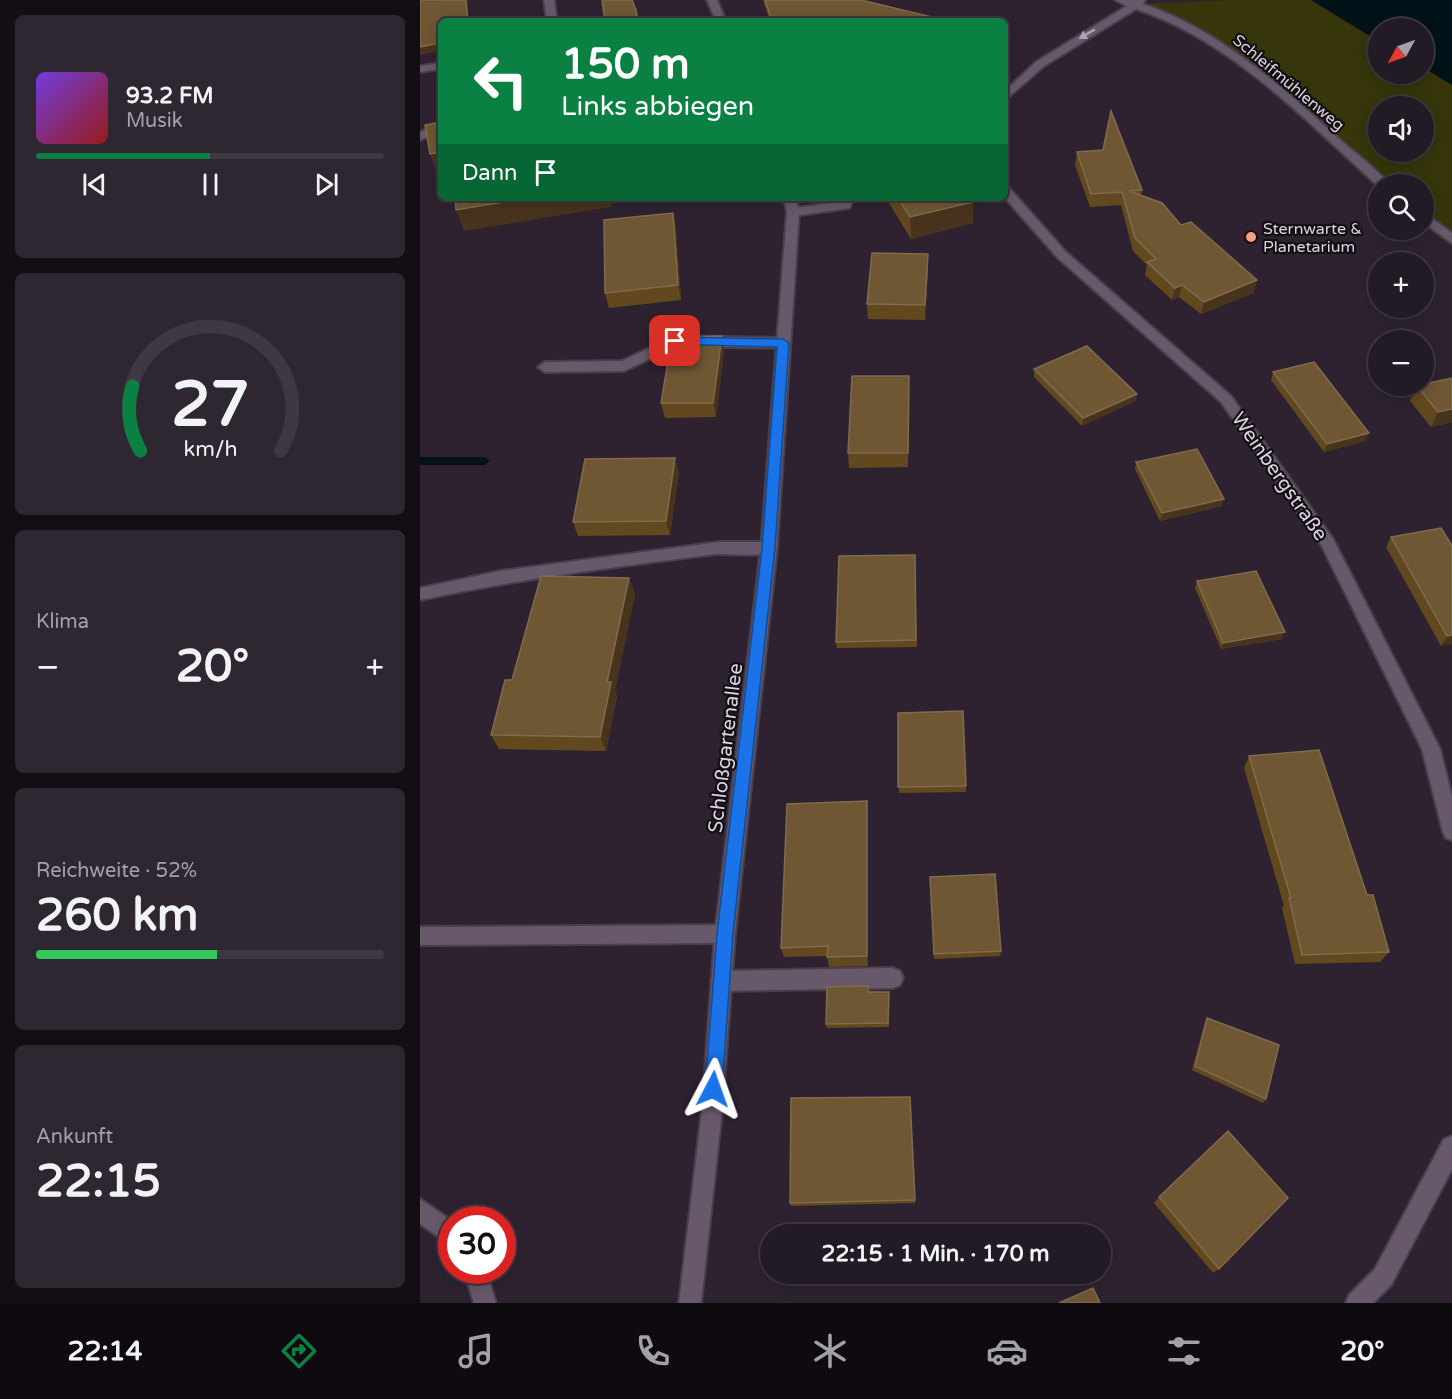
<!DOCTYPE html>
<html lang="de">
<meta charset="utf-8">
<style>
:root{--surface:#221a25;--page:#2e2732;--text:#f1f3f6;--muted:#a2a1a7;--line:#3f3842;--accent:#0b8043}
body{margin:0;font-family:"Varela Round",sans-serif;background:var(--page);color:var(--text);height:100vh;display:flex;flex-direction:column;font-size:22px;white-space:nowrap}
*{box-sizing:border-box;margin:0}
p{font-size:20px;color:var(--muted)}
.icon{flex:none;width:33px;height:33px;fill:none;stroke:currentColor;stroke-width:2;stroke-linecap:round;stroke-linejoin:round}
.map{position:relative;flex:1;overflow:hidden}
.sheet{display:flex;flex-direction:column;gap:15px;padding:15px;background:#130e14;width:420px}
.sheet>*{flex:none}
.top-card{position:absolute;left:18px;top:18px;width:570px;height:183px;border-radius:9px;box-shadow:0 3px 15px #0003,0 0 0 2px var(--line);background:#0b8043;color:#fff;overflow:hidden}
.needle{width:39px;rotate:230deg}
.buttons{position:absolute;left:948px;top:18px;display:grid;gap:12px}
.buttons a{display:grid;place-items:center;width:66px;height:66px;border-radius:50%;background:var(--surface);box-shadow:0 3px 15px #0003,0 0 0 2px var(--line);font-size:30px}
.speed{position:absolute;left:18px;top:1206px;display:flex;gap:12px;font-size:30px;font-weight:700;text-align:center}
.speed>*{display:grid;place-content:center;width:78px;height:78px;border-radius:50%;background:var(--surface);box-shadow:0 3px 15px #0003,0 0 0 2px var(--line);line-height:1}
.speed .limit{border:9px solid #d22;background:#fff;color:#111}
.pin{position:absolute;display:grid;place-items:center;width:51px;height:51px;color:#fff;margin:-26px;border-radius:12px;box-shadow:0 3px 9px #0006}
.me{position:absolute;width:66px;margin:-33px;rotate:4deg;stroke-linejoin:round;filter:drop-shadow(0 0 4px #0008)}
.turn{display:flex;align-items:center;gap:21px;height:126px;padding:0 24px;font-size:27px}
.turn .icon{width:78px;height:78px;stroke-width:2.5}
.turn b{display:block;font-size:42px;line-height:51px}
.then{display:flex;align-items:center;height:57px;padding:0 24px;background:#0003;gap:12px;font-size:22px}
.big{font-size:45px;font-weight:700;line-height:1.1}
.sheet .tile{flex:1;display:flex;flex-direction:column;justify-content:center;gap:9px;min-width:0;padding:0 21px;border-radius:9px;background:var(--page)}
.sheet .dial{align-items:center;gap:0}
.dial svg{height:156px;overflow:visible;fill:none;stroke:var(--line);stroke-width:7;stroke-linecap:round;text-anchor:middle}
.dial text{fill:var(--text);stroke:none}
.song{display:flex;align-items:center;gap:18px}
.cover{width:72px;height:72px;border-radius:9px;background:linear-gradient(135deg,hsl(260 70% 55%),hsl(0 70% 35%))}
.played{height:6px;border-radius:3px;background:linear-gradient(90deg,var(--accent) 50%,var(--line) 50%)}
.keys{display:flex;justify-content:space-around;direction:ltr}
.heat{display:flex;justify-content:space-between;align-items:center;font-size:33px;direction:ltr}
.charge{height:9px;border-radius:4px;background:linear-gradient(90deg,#34c759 52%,var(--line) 0)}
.trip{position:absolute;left:340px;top:1224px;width:351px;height:60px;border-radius:30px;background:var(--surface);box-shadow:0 3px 15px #0003,0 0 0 2px var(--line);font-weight:700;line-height:60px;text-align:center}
.tabs{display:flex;height:96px;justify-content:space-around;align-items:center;background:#0e0a0f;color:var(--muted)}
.tabs .icon{width:42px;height:42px}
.tabs .selected{color:var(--accent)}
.tabs b{font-size:27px;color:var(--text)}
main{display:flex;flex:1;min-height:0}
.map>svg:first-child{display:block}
.green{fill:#36360a;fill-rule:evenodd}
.water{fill:#001318}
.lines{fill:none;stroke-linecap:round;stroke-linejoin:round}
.stream{fill:#001318;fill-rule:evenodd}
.service-casing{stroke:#493f4c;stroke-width:4}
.minor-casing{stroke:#493f4c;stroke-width:4}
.service{fill:#67596b;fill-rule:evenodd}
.minor{fill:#67596b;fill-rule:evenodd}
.wall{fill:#62481e}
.shaded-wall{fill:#48331d}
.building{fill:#6f5733;stroke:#806b4e;stroke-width:1.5}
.oneway{fill:#ada2af}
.route{fill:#1a73e8;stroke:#114b97;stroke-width:1.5}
.poi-dot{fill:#f2a080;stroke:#130e14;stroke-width:2}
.labels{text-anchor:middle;stroke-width:4.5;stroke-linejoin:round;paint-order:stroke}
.far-street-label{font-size:16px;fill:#dbd3dd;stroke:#130e14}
.far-poi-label{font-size:16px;fill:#dbd3dd;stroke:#130e14;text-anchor:start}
.street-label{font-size:20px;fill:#dbd3dd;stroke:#130e14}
</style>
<main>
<section class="sheet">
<div class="tile">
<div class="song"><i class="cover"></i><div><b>93.2 FM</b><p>Musik</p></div></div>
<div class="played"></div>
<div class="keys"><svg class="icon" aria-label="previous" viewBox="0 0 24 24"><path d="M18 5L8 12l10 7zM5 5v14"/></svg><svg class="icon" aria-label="pause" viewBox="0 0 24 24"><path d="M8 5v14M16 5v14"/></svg><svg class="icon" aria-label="next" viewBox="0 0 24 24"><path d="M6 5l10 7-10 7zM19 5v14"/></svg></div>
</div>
<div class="tile dial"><svg viewBox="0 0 100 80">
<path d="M14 69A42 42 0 1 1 86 69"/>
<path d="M14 69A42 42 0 0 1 10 36" stroke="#0b8043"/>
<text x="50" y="56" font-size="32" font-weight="700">27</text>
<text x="50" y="72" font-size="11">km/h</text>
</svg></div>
<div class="tile"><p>Klima</p>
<div class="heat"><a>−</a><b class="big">20°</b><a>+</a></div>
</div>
<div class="tile"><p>Reichweite · 52%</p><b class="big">260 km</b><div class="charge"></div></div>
<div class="tile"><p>Ankunft</p><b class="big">22:15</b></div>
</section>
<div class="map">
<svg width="1032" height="1303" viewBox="0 0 1032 1303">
<rect width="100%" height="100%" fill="#2e2231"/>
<path class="green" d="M812,0H891L958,41V74H1004V68L1032,85V239L1004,217V184H963L798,45L718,4ZM958,106H1004V152H958Z"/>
<path class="water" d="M891,0H1032V85L1004,68V28H958V41Z"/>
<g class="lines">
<path class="stream" d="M0,457H65L70,461L65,465H0Z"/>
<g class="service-casing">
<path id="service" d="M421,198H433L430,208L373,216L367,212L373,208L420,202Z
M255,336L363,338L370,343L363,348L257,346L204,371L125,372L118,367L125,362L202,361Z
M299,542H349L357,548C351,559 308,553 295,554C196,567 97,579 0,600V588L80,571Z
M305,925L312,928L315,934L312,940L305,943L0,945V927Z
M473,968L480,971L483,978L480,985L473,988L301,991L294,988L291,981L294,974L301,971Z
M0,1199L32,1221V1246L0,1224Z
M44,1270H66L76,1303H54Z"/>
</g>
<g class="minor-casing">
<path id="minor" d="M124,0H134L137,21H127Z
M287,0H297L306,21H296Z
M695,0H725L723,4C798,29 861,86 918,138C935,153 955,167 969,184L958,186C886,121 811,40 716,9L624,66L585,100V91L616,62L707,6Z
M21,63V69L0,72V66Z
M21,123V131L0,140V132Z
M585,187L589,188L646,252L811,396L913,539L1020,749L1032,797V840L1026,838L1023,832L1002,749L902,546L801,402L638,258L585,198Z
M364,198H376L379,212L357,548L315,934L302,1110L281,1303H259L282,1110L295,934L341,548L367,212Z
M1004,213L1032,233V243L1004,223Z
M1032,1136V1169L971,1285L953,1303H926L929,1295L955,1269L1024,1139Z"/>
</g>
<use href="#service" class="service"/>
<use href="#minor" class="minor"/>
</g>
<path class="wall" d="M343,0H441L512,17V21H350Z
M657,152L722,190L721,196L761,225L834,293L781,314L759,297L752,300L725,275L727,265L713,251L701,205L670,207L655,165Z
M467,198H550L553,223L491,239L467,200Z
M253,213L256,228L261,300L189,308L185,293Z
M508,269L505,320L448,319L447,304Z
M304,351L296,417L245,418L241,403Z
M614,369L717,394L715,401L662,426L614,377Z
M853,372L946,441L904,452L851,380Z
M1032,378V422L1011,427L990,401L997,386Z
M489,390L488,467L429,468L428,453Z
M716,462L802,506L740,521L715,469Z
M259,472L250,535L158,536L153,522Z
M971,537L1032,644L1021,646L966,547Z
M495,555L497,647L417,648L416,642Z
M209,578L215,594L195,690L197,697L186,751L79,749L71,735L92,680Z
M777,581L862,639L801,649L775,588Z
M478,713L546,786V792L479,793Z
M829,756L947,895L969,952L960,962L875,964L862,908L864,906L824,768Z
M448,813V966L409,967L407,956L364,957L361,948Z
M510,877L581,951L580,956L514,959Z
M448,992L469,997V1027L407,1028L406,1024Z
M787,1018L846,1099L843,1103L772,1070L785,1022Z
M490,1097L495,1203L371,1206L370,1203Z
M739,1197L799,1269L793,1273L734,1203Z"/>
<path class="shaded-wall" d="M46,0H47L49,21H48Z
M21,43V51L0,55V47Z
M21,152V175L18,176L10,154Z
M108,198H189L192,207L44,231L36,210Z
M553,202V223L491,239L490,217Z
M253,213L256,228L261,300L258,285Z
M508,254V269L505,320V305Z
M837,280L834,293L781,314L784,302Z
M762,285L759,297L752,300L755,288Z
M302,336L304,351L296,417L293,403Z
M717,394L715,401L662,426L663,418Z
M1032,409V422L1011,427L1018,412Z
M949,433L946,441L904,452L907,444Z
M255,458L259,472L250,535L246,521Z
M804,499L802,506L740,521L742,513Z
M209,578L215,594L195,690L197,697L186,751L180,737L187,682Z
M865,632L862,639L801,649L803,643Z
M1032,635V644L1021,646L1027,636Z
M447,801L448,813V966L447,956Z"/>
<path class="building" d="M0,0H46L48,21H21V43L0,47Z
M182,0H212L216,10L218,21H185Z
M345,0H441L512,17L511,21H352Z
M691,111L722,190L709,191L742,203L761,225L771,222L837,280L784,302L762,285L755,288L727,262L736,259L715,238L702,192L671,194L657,152L683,150Z
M21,122V152L10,154L5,125Z
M35,198H108L36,210Z
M478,198H550L553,202L490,217Z
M253,213L258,285L185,293L184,220Z
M452,253L508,254L505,305L447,304Z
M302,336L293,403H241L252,337Z
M667,346L717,394L663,418L614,369Z
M894,362L949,433L907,444L853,372Z
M432,376H489L488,453H428Z
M1032,378V409L1018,412L997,386H1004V384Z
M777,449L804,499L742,513L716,462Z
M255,458L246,521L153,522L165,459Z
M1021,528L1032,546V635L1027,636L971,537Z
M495,555L496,640L416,642L419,556Z
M836,571L865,632L803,643L777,581Z
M121,576L209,578L187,682H191L180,737L71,735L85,680H92Z
M543,711L546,786L478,787V713Z
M899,750L947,895H953L969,952L882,955L869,898H871L829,756Z
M447,801V956L407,957L408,946L361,948L367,804Z
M575,874L581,951L514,954L510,877Z
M448,986V992H469L468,1023L406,1024L407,987Z
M787,1018L859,1045L846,1099L775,1066Z
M490,1097L495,1200L370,1203L371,1098Z
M808,1131L868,1198L799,1269L739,1197Z
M673,1288L680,1303H639Z"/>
<defs><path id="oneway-solid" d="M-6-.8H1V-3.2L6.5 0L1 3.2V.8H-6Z" transform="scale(1.5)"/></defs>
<use class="oneway" href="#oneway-solid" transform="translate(667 34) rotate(150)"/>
<path class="route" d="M255,337L363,339L369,343L355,548L313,934L302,1089L299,1095L293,1097L287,1095L285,1089L297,934L342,548L357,347L251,344V338Z"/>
<circle class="poi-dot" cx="831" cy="237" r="6"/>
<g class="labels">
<g class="far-street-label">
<text transform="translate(869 82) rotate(40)" y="6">Schleifmühlenweg</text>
</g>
<g class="far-poi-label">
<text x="843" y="234">Sternwarte &amp;<tspan x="843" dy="18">Planetarium</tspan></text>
</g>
<g class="street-label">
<text transform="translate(860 476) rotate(55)" y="7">Weinbergstraße</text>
<text transform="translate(305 748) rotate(-83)" y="7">Schloßgartenallee</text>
</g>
</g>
</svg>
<div class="buttons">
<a><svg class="needle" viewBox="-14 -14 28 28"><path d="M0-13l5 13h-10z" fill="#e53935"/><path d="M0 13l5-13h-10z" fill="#a2a1a7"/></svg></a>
<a><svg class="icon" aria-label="sound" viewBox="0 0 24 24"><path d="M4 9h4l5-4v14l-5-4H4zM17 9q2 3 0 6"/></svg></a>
<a><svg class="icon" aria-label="search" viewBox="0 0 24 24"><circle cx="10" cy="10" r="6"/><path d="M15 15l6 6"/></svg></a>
<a>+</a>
<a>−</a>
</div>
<div class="speed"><div class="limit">30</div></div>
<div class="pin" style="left:255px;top:341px;background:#d93025"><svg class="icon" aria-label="arrive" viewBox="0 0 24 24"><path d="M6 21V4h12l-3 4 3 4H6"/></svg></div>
<svg class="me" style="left:293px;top:1089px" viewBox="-20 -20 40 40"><path d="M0-17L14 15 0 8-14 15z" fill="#1a73e8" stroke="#fff" stroke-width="4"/></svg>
<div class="trip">22:15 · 1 Min. · 170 m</div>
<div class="top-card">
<div class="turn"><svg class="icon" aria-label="left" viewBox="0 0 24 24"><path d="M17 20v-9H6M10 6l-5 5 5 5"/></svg><div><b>150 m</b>Links abbiegen</div></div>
<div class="then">Dann<svg class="icon" aria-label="arrive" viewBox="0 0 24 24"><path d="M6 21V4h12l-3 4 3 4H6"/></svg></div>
</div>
</div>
</main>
<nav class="tabs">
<b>22:14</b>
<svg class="icon selected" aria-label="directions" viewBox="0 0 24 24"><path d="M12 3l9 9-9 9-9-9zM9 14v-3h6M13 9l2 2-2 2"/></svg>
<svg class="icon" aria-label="music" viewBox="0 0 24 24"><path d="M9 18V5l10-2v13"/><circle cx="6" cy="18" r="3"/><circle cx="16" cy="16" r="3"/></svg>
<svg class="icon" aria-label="phone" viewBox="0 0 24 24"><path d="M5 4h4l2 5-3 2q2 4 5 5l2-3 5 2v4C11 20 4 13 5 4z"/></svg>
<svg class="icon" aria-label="climate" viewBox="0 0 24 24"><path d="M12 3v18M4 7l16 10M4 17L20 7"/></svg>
<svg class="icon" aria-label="car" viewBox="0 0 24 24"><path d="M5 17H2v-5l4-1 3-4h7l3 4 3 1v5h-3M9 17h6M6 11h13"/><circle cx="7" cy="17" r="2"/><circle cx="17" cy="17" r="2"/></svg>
<svg class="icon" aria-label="filters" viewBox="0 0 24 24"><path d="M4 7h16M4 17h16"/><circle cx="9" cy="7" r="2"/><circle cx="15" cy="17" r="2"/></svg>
<b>20°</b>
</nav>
